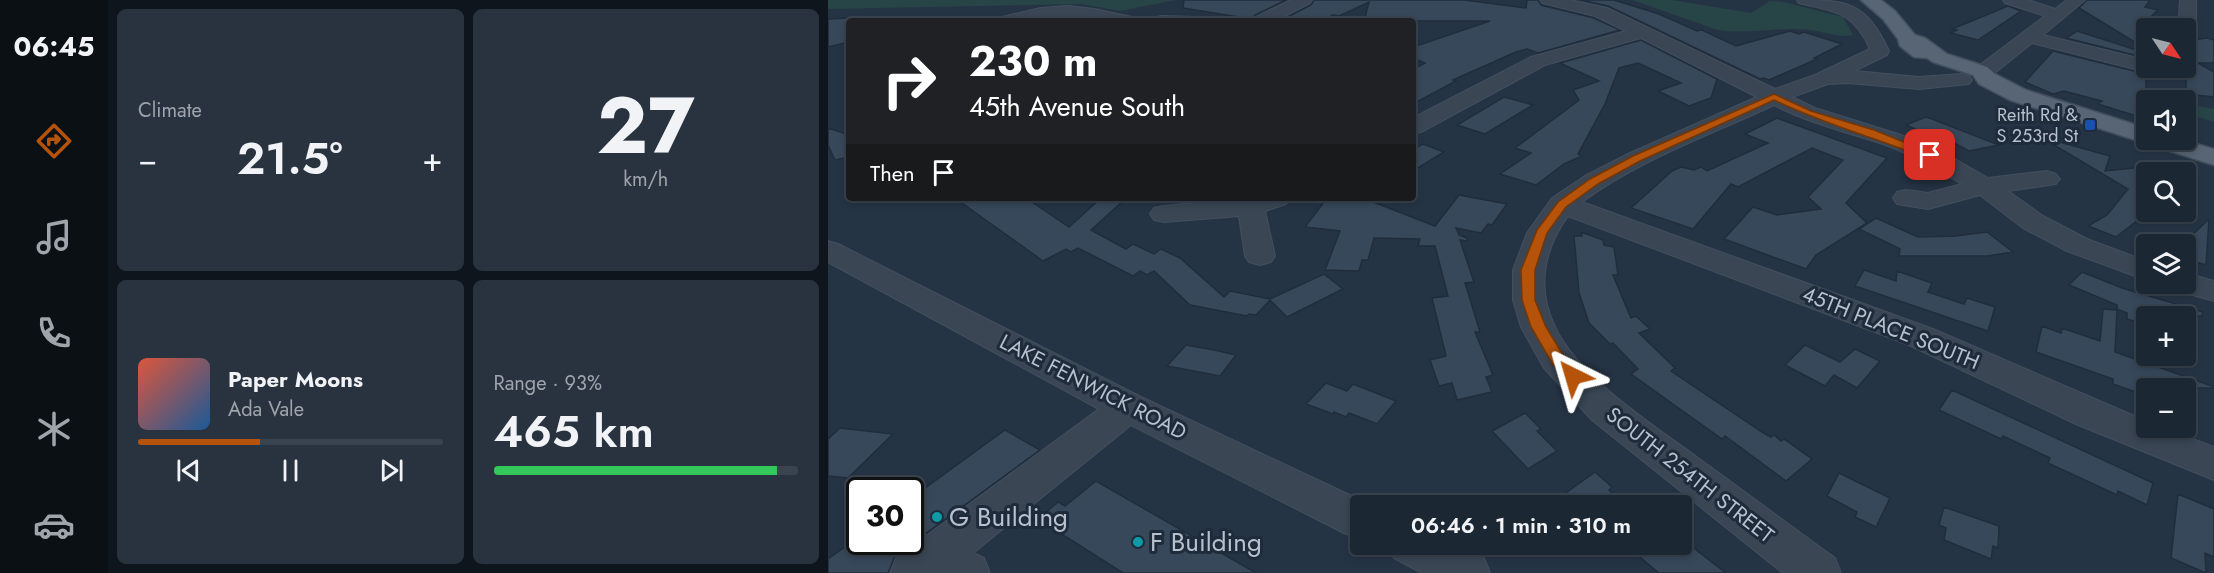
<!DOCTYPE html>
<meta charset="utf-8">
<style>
:root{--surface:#1c2734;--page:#293340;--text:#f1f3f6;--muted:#a0a5ac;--line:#3a444f;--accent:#b45309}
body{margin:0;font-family:Jost,sans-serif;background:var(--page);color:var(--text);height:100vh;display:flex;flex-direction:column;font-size:22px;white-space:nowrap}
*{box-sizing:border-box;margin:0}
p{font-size:20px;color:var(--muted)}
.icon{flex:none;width:33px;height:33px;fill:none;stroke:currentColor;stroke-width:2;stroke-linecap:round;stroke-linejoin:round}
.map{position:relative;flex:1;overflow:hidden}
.sheet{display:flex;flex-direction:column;gap:9px;padding:9px;background:#0f151d;width:720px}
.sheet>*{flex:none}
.banner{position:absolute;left:18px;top:18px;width:570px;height:183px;border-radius:6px;box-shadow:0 3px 9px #0003,0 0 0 2px var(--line);background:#202124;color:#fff;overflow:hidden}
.needle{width:39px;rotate:125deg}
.buttons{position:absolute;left:1308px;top:18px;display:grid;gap:12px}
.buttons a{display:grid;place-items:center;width:60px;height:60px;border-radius:6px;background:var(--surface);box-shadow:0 3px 9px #0003,0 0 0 2px var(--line);font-size:30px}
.speed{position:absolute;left:18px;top:477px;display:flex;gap:12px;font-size:30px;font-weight:700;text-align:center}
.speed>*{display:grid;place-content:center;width:78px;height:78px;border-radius:50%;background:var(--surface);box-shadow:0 3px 9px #0003,0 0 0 2px var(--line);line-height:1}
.speed .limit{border:3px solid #111;border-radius:9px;background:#fff;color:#111}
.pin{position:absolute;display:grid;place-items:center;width:51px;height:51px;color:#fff;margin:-26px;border-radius:12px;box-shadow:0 3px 9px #0006}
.me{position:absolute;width:66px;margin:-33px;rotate:320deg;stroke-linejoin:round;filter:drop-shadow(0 0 4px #0008)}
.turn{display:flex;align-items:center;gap:21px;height:126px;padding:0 24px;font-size:27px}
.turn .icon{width:78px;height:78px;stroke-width:2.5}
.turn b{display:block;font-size:42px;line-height:51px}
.then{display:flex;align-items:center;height:57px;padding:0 24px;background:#0003;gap:12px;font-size:22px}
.big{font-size:45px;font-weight:600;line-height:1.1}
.sheet .card{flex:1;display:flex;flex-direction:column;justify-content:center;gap:9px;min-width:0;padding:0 21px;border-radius:9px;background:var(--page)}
.sheet .dial{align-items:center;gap:0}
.dial b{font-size:78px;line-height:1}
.song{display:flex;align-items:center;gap:18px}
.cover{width:72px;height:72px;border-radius:9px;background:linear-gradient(135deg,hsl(10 70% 55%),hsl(210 70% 35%))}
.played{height:6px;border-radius:3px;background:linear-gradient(90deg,var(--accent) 40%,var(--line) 40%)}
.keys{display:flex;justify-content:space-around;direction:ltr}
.heat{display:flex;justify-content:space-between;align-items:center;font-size:33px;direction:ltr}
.charge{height:9px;border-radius:4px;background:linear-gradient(90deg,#34c759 93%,var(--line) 0)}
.sheet .tiles{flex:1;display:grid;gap:9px;grid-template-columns:repeat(2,1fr)}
.trip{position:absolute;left:522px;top:495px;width:342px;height:60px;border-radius:6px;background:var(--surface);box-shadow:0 3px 9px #0003,0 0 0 2px var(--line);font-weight:600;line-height:60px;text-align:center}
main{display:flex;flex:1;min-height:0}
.menu{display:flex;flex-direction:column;width:108px;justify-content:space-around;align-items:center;background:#0b1015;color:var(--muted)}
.menu .icon{width:42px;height:42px}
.menu .active{color:var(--accent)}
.menu b{font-size:27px;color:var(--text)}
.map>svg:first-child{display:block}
.green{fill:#274446}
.building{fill:#37485b;stroke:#202d3c;stroke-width:1.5}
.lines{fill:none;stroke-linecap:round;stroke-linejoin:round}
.minor-casing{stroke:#434f5e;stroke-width:2}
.major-casing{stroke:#434f5e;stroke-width:3}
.minor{fill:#3a4654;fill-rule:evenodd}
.major{fill:#586574;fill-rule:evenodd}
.route{fill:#b45309;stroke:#753606;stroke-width:1.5}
.transit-dot{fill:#1a4fb4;stroke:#1e2b3a;stroke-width:2}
.culture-dot{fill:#0f9aa8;stroke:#1e2b3a;stroke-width:2}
.labels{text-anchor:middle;stroke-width:6;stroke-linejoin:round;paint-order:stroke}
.far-poi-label{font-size:18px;fill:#b7c1ce;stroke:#1e2b3a;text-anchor:end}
.street-label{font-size:21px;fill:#b7c1ce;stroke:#1e2b3a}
.near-poi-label{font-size:26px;fill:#b7c1ce;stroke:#1e2b3a;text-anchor:start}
</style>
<main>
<nav class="menu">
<b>06:45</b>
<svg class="icon active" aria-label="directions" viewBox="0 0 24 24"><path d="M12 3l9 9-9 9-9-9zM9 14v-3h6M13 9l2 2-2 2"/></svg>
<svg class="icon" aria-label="music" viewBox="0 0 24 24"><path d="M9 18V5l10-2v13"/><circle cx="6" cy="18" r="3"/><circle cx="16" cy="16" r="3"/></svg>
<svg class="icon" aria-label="phone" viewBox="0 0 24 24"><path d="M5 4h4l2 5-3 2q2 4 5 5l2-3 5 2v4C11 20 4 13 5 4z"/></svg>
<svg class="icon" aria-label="climate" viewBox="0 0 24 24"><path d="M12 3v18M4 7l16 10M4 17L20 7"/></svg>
<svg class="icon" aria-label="car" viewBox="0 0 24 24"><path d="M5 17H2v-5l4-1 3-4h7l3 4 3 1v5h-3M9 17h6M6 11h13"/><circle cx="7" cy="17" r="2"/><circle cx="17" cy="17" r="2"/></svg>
</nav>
<section class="sheet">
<div class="tiles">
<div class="card"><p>Climate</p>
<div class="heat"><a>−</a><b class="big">21.5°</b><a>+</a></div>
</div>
<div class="card dial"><b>27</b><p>km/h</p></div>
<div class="card">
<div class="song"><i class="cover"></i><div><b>Paper Moons</b><p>Ada Vale</p></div></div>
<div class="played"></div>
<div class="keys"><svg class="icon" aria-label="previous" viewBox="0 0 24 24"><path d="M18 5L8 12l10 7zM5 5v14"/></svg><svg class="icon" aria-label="pause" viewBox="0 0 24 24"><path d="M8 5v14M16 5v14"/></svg><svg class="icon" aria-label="next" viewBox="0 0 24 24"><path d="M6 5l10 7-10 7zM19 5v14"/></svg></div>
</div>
<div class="card"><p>Range · 93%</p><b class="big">465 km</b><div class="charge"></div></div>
</div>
</section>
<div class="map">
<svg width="1386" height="573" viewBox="0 0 1386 573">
<rect width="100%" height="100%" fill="#253445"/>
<path class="green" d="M0,0H348L292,11L253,4L0,9Z
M804,0H844L923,13L942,1L955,2L1015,17L1025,35C1011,38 997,32 983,30C952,26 921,35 890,30Z
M1358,104L1386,109V122L1358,113Z"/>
<path class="building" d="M356,0H458L427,15L423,19L355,8Z
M486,0H636L698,8L699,0H710L713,5L766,18L792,30L710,53L699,49L688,52L625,80L628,81L585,104V69L597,63L585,58V47L662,21H536L541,2L511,16L505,15L494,21H452L483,5Z
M753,0H786L831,14L869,31L874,30L908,46L962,31L971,34L976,32L1014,44L986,58L989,59L941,80L936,78L932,79L780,6Z
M1259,0H1322L1317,7L1330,10L1312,27L1318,31V49L1251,8Z
M1180,6L1193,11L1150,40L1123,33L1129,30L1124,29Z
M21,18V42L0,47V19Z
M1249,31L1318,53V58L1238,38Z
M1379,38L1386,40V63H1370L1386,72V97L1358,94V41Z
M813,40L889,79L883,98L861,106L830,91L853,83L810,63L791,68L777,104L750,154L754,156L736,164L708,185L672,174L703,153L687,148L751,100L745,90L771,81L732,63Z
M1225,51L1318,74V119L1270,104L1274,101L1236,91L1225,94L1197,82Z
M676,97L705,105L657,134L629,125Z
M1098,117L1104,119L1171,145L1141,151L1108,133L1103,136L1078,125Z
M949,118L1059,158L1018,203L1039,223L988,255L978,269L896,239L925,207L949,215L993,209L980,197L1015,160L984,148L910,187L903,184L865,229L803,208L844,171L853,167L866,170L873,167L879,171L940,143L917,134Z
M0,128L21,135V157L7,160L0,145Z
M1228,141L1282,156L1277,171L1306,168L1314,172L1318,166V210L1314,217L1288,237L1260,226L1279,215L1300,189L1226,145Z
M595,144L616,152L585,171V149Z
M631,195L679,204L664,225L660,224L653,233L628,228L631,235L639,238V241L632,240L646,282L637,283L652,332H647L665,375L658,377L664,392L629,400L624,383L611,386L602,360L618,356L604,298L620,296L607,246H590L592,239L546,238L540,260H534L531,271L497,270L512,231L477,227L499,198H535L607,226Z
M127,198H198L241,227L273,198L296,200L263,230L298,249L305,244L326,254L333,249L352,258L396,297L402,291L442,299L496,274L515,289L459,317L442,300L428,315L421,314L419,316L362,305L326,271L319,275L312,271L305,276L250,248L243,252L238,249L215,261Z
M1048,218L1090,237L1127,236L1159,232L1185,252L1159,256H1071L1072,249L1031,229Z
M1381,219L1378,265L1358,259V241Z
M753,232L775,240L776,245L786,247L790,275H785L803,318L808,316L822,329L811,333L847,368L843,371L934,432L943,437L946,435L953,441L956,439L984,459L958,481L897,436L894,439L803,374L810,369L785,343L782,344L761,323L751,293L746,236H754Z
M1036,270L1068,281L1069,271L1104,283L1100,292L1136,304L1139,298L1167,307L1160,331L1027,286Z
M1254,272L1294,288L1375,312L1374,316H1318V325L1299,319V313L1289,309V305L1241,285Z
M1275,309L1289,310L1287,352L1384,386V388H1329L1314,383L1313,394L1285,384V379L1208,352L1214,326L1233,333L1234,328L1272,341Z
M358,345L391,351L408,355L392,376L339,366Z
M977,345L1012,362L1027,349L1052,361L1029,388L1006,375L997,386L957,365Z
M498,383L519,391L525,384L568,401L549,424L521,413L518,417L506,412L505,414L478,404Z
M1124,390L1325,483L1319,505L1290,491L1289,495L1220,463L1222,458L1175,436L1173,439L1111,410Z
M697,413L713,429L709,431L729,451L700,469L664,431Z
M12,428L65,434L20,478L0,476V439Z
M177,430L212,450L67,556L60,573H0V559L24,542H82V499Z
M767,472L784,487L781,490L798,506H746L735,495Z
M1011,473L1062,498L1048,527L1027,517L1029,512L999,496Z
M268,481L428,573H295L210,519L230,502L237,506Z
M1350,494L1386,509V557L1377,553L1378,573L1343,558Z
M1116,507L1171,526L1170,548L1165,546L1163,559L1116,540L1118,528L1111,525Z
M854,539L898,573H831L796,544H841L854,556Z"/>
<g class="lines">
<g class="minor-casing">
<path id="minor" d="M463,0H484L482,3L447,21H425L428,17Z
M712,0H742L779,8L947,89L987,75L1042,49C1025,11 1007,12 971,3L969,0C1020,0 1038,2 1061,51L1059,55L1026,71L1091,77L1134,74L1141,76L1144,80L1141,84L1091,89L1020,83L1000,84L964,97L987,108L1073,135L1111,150L1160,178L1219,171L1228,174L1232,179L1228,184L1180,191L1215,216L1259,239L1318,261V280L1239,251L1195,228L1152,195L1100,209L1069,204L1065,198L1069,192L1078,190L1100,193L1134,184C1108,169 1083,154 1055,144C1018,132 981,123 946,105C882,135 811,160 754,202L1105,329L1318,421V428H1336L1386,447V480L1248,424L1081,345L740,216C716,249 708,288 727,327C751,378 825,425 870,458C916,491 961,525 1007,558L1013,573H955L764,420L716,368L693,327L685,300V270L699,233L724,198L757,176L800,154L929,97L813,38L717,65L593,132L585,134V118L703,57L798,31L767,16L714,3Z
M1175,0H1200L1227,9L1239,0H1257L1215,35L1318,60V68H1327L1318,72L1204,43L1168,72L1164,79H1150L1147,75L1152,65L1217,16L1177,3Z
M1352,0H1368V21L1356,28H1340L1338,26L1351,18Z
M240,6L266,9L304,17L307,21C284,21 263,17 241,16C218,16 195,21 171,21L174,17L213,8Z
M334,16L367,17L370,21H325L328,17Z
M423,198H462L458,204L437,211L447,256L443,262L432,265L421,262L417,256L411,216L336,222L326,220L322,214L326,208L336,206Z
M0,241L10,244L313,397L545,506H532V539L516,533L303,425L145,553L156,558L162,573H62L68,558L271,409L0,262Z
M1358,273L1386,281V301L1347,290L1343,284H1358Z
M560,544H628L656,558L662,573H594L566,558Z"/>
</g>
<g class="major-casing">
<path id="major" d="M1033,0H1053L1067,11L1087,35L1097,38L1119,54L1159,67L1167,74L1198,90L1318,128V140H1354L1386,149V165L1182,100L1151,84L1145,75L1105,62L1099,58L1086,57L1072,46L1070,39L1055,19Z"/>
</g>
<use href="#minor" class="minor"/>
<use href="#major" class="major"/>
</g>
<path class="route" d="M946,94L983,111L1046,130L1108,155L1106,158H1098C1048,138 995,124 946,100L812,161L770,184L738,207L719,233L707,270V300L718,327L735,355L753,376L750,380H739L724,363L703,327L694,300L693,270L709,230L730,202L762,179L805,156Z"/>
<rect class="transit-dot" x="1256" y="119" width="12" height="12" rx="3"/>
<g class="culture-dot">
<circle cx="109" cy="517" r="6"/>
<circle cx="310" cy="542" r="6"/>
</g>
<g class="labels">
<g class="far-poi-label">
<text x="1250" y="121">Reith Rd &amp;<tspan x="1250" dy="21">S 253rd St</tspan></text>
</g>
<g class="street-label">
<text transform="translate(1063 328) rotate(22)" y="7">45TH PLACE SOUTH</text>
<text transform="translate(265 387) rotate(27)" y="7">LAKE FENWICK ROAD</text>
<text transform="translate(862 475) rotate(38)" y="7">SOUTH 254TH STREET</text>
</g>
<g class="near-poi-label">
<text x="121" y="526">G Building</text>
<text x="322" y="551">F Building</text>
</g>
</g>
</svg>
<div class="buttons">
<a><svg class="needle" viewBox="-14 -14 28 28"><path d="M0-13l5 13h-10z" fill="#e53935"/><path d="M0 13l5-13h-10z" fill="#a0a5ac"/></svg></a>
<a><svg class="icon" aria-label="sound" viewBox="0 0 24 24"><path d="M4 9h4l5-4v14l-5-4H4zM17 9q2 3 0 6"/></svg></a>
<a><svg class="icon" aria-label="search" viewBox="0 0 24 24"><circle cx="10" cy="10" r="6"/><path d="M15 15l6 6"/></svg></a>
<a><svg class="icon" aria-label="layers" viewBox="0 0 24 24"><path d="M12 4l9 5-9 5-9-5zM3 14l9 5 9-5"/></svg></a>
<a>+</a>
<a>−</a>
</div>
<div class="speed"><div class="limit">30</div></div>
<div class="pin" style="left:1102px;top:155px;background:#d93025"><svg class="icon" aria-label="arrive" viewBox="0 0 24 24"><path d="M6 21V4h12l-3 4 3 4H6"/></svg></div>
<svg class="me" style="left:745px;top:376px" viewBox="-20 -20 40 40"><path d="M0-17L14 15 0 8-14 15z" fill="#b45309" stroke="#fff" stroke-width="4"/></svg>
<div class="trip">06:46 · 1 min · 310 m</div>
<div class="banner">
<div class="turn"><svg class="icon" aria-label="right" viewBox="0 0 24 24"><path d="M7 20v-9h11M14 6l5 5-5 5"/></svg><div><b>230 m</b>45th Avenue South</div></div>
<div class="then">Then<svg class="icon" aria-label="arrive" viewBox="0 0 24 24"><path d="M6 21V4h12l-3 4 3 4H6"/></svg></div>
</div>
</div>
</main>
